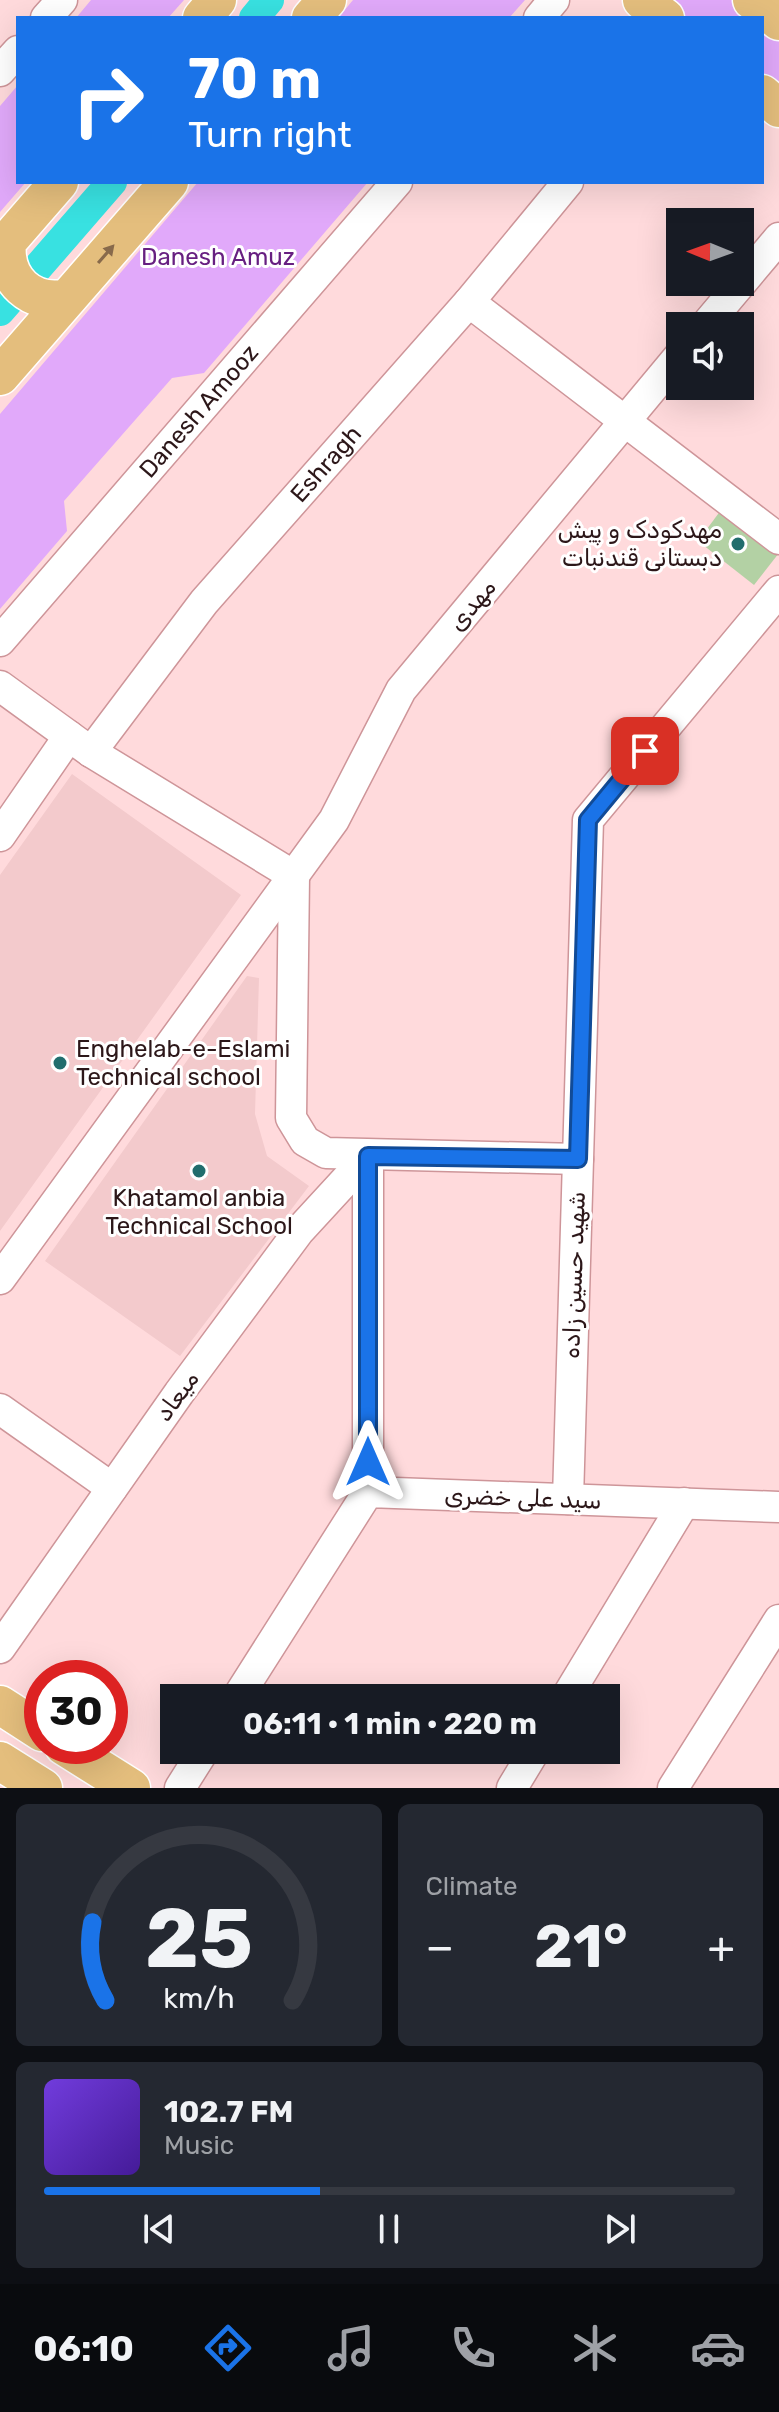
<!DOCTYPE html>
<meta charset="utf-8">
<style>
:root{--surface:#171b24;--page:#242831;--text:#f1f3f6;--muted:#9ea1a6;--line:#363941;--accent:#1a73e8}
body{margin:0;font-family:Rubik,Vazirmatn,sans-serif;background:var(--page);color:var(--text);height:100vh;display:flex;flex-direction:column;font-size:30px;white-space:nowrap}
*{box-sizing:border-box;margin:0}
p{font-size:26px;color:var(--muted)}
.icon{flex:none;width:44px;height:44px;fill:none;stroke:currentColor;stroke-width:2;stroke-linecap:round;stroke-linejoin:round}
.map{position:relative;height:1788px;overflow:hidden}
.panel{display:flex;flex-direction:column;gap:16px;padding:16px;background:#0d0f14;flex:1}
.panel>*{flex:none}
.guide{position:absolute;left:16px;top:16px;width:748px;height:168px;border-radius:0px;box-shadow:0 8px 32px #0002;background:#1a73e8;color:#fff;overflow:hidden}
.needle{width:52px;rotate:271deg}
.tools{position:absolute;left:666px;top:208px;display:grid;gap:16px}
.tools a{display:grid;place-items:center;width:88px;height:88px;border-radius:0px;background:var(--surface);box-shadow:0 8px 32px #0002;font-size:40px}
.speed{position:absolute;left:24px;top:1660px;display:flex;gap:16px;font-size:40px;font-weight:700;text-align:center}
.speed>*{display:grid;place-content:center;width:104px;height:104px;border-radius:50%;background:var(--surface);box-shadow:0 8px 32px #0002;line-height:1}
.speed .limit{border:12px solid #d22;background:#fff;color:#111}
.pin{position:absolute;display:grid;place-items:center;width:68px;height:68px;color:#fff;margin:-34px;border-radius:16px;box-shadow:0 4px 12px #0006}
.me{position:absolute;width:88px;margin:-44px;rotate:0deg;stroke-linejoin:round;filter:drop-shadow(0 0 6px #0008)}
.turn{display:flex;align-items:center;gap:28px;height:168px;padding:0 40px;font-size:36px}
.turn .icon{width:104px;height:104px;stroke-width:2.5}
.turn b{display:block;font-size:56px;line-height:68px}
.big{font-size:60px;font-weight:700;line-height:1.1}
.panel .card{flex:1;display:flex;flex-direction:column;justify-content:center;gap:12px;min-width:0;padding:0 28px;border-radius:12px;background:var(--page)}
.panel .dial{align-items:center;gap:0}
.dial svg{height:208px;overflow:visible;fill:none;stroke:var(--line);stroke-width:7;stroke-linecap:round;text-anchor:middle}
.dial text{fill:var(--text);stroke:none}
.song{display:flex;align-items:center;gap:24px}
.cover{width:96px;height:96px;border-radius:12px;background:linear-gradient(135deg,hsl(260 70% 55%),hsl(260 70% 35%))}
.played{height:8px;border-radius:4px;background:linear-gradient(90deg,var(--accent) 40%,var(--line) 40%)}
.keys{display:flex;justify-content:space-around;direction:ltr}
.heat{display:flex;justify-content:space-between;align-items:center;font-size:44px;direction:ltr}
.panel .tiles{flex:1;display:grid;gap:16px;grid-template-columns:1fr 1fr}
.card:last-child{grid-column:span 2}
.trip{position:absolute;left:160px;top:1684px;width:460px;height:80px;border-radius:0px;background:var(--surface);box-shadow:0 8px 32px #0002;font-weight:700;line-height:80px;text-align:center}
.dock{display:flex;height:128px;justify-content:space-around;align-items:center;background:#090b0e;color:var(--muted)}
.dock .icon{width:56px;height:56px}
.dock .active{color:var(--accent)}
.dock b{font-size:36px;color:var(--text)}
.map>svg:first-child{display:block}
.built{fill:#f3cacc}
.green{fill:#e1a9fa}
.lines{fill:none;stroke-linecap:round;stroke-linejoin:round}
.canal{stroke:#38e1e1;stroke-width:30}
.building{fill:#b3d1a4}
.minor-casing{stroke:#ce9599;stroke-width:33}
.major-casing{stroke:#fff;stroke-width:41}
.minor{stroke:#fff;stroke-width:30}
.major{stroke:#e4be7d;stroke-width:38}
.oneway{fill:#886a4b}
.route-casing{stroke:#114b97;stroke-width:20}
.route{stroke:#1a73e8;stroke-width:14}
.poi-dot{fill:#216d6d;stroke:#fff;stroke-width:3}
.labels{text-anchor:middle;stroke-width:6;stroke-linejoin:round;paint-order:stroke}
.park-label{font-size:24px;fill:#671f81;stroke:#fff}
.street-label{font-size:24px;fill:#2c1719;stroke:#fff}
.poi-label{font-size:24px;fill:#2c1719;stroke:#fff;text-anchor:end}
</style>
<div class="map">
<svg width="779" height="1788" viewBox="0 0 779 1788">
<rect width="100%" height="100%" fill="#ffdadc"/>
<path class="built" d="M72,774L241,895L0,1231V875Z
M247,976L259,978L255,1114L267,1156L309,1186L180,1356L45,1261Z"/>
<path class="green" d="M91,0H184L168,18H76Z
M353,0H525L509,18H338Z
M642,0H752L779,21V108L762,94V18H665Z
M18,85V182H26L0,212V106Z
M198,182H368L204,373L172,378L64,501L67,531L0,609V414Z"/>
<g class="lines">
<path class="canal" d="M254,18L269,0
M0,311L112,182"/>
</g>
<path class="building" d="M724,506L779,553L754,585L698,541Z"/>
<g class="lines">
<g class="minor-casing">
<g id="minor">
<path d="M46,18L62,0"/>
<path d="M539,18L554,0"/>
<path d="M0,71L18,51"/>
<path d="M469,302L779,539"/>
<path d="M705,326L779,238"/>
<path id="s1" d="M0,641L397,182"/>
<path d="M0,686L91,752L294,876"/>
<path id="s2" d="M91,752L204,602L469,302L568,182"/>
<path d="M0,836L69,736"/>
<path d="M294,876L291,1118L305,1141L326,1153L578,1159"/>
<path d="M0,1279L334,820L401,690L680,355"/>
<path d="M0,1409L112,1488"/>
<path d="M368,1492V1156"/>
<path d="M568,1499L588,820L779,591"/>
<path d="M0,1648L179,1393L299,1231L368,1156"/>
<path d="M237,1698L368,1492L779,1507"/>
<path d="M566,1698L684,1503"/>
<path d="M180,1788L204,1750"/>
<path d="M512,1788L535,1750"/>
<path d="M673,1788L779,1620"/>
</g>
</g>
<g class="major-casing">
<path id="major" d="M642,0L665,18
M752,0L779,21
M202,18L217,0
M311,18L327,0
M762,94L779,108
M7,242C3,280 31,306 68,298
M0,250L59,182
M0,376L169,182
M0,1705L42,1732
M64,1746L131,1788
M0,1761L43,1788"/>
</g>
<use href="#minor" class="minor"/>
<use href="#major" class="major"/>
</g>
<defs><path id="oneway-solid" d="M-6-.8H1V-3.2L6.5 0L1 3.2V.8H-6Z" transform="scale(2)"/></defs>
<use class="oneway" href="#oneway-solid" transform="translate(106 254) rotate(-49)"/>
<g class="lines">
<g class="route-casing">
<path id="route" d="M368,1462V1156L578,1159L588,820L645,751"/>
</g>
<use href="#route" class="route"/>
</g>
<g class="poi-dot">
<circle cx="738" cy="544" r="8"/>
<circle cx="60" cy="1063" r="8"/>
<circle cx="199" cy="1171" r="8"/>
</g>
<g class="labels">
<g class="park-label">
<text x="218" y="265">Danesh Amuz</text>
</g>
<g class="street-label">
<text dy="8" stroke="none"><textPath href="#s1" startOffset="304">Danesh Amooz</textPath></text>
<text dy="8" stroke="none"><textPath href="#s2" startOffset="372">Eshragh</textPath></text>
<text transform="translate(472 605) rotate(-50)" y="8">مهدی</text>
<text transform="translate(574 1275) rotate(-88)" y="8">شهید حسین زاده</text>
<text transform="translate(177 1396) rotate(-54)" y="8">میعاد</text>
<text transform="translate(523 1498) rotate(2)" y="8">سید علی خضری</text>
</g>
<g class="poi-label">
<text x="722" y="538">مهدکودک و پیش<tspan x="722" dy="28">دبستانی قندنبات</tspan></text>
<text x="76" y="1057" text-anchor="start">Enghelab-e-Eslami<tspan x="76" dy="28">Technical school</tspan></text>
<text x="199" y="1206" text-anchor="middle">Khatamol anbia<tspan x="199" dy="28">Technical School</tspan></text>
</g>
</g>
</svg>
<div class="tools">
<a><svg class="needle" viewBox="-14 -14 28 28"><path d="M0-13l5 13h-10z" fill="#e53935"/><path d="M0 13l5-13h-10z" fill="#9ea1a6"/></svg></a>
<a><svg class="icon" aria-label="sound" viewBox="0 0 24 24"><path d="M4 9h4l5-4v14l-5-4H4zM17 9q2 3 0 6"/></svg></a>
</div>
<div class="speed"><div class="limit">30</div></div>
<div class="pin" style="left:645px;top:751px;background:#d93025"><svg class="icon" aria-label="arrive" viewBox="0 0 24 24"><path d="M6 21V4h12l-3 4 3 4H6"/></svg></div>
<svg class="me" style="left:368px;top:1462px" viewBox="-20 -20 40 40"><path d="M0-17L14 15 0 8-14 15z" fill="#1a73e8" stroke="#fff" stroke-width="4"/></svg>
<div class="trip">06:11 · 1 min · 220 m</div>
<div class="guide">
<div class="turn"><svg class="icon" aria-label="right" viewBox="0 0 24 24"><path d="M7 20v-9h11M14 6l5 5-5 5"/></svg><div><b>70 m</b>Turn right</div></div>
</div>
</div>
<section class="panel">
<div class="tiles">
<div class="card dial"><svg viewBox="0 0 100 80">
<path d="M14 69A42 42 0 1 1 86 69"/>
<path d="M14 69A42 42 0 0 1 9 39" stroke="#1a73e8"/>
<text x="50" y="56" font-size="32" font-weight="700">25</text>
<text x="50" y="72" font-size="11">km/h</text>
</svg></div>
<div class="card"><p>Climate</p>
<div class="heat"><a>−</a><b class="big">21°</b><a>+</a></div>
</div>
<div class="card">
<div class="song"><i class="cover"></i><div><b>102.7 FM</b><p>Music</p></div></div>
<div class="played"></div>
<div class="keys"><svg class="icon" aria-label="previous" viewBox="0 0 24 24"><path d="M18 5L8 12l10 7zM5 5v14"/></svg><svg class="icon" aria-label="pause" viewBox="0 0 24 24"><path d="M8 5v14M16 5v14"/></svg><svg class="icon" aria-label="next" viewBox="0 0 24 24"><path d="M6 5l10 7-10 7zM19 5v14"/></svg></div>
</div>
</div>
</section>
<nav class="dock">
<b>06:10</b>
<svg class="icon active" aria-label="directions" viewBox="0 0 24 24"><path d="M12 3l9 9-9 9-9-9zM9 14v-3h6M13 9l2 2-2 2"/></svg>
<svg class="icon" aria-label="music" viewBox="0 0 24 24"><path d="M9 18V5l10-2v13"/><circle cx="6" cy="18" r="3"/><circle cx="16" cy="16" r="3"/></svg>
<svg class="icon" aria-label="phone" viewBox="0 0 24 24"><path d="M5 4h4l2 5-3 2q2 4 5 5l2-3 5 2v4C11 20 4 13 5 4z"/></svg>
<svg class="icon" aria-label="climate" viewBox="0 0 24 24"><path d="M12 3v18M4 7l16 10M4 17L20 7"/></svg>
<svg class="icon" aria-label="car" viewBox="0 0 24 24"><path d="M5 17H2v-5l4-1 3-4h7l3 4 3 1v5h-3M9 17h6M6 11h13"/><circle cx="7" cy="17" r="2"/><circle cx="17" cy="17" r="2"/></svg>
</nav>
